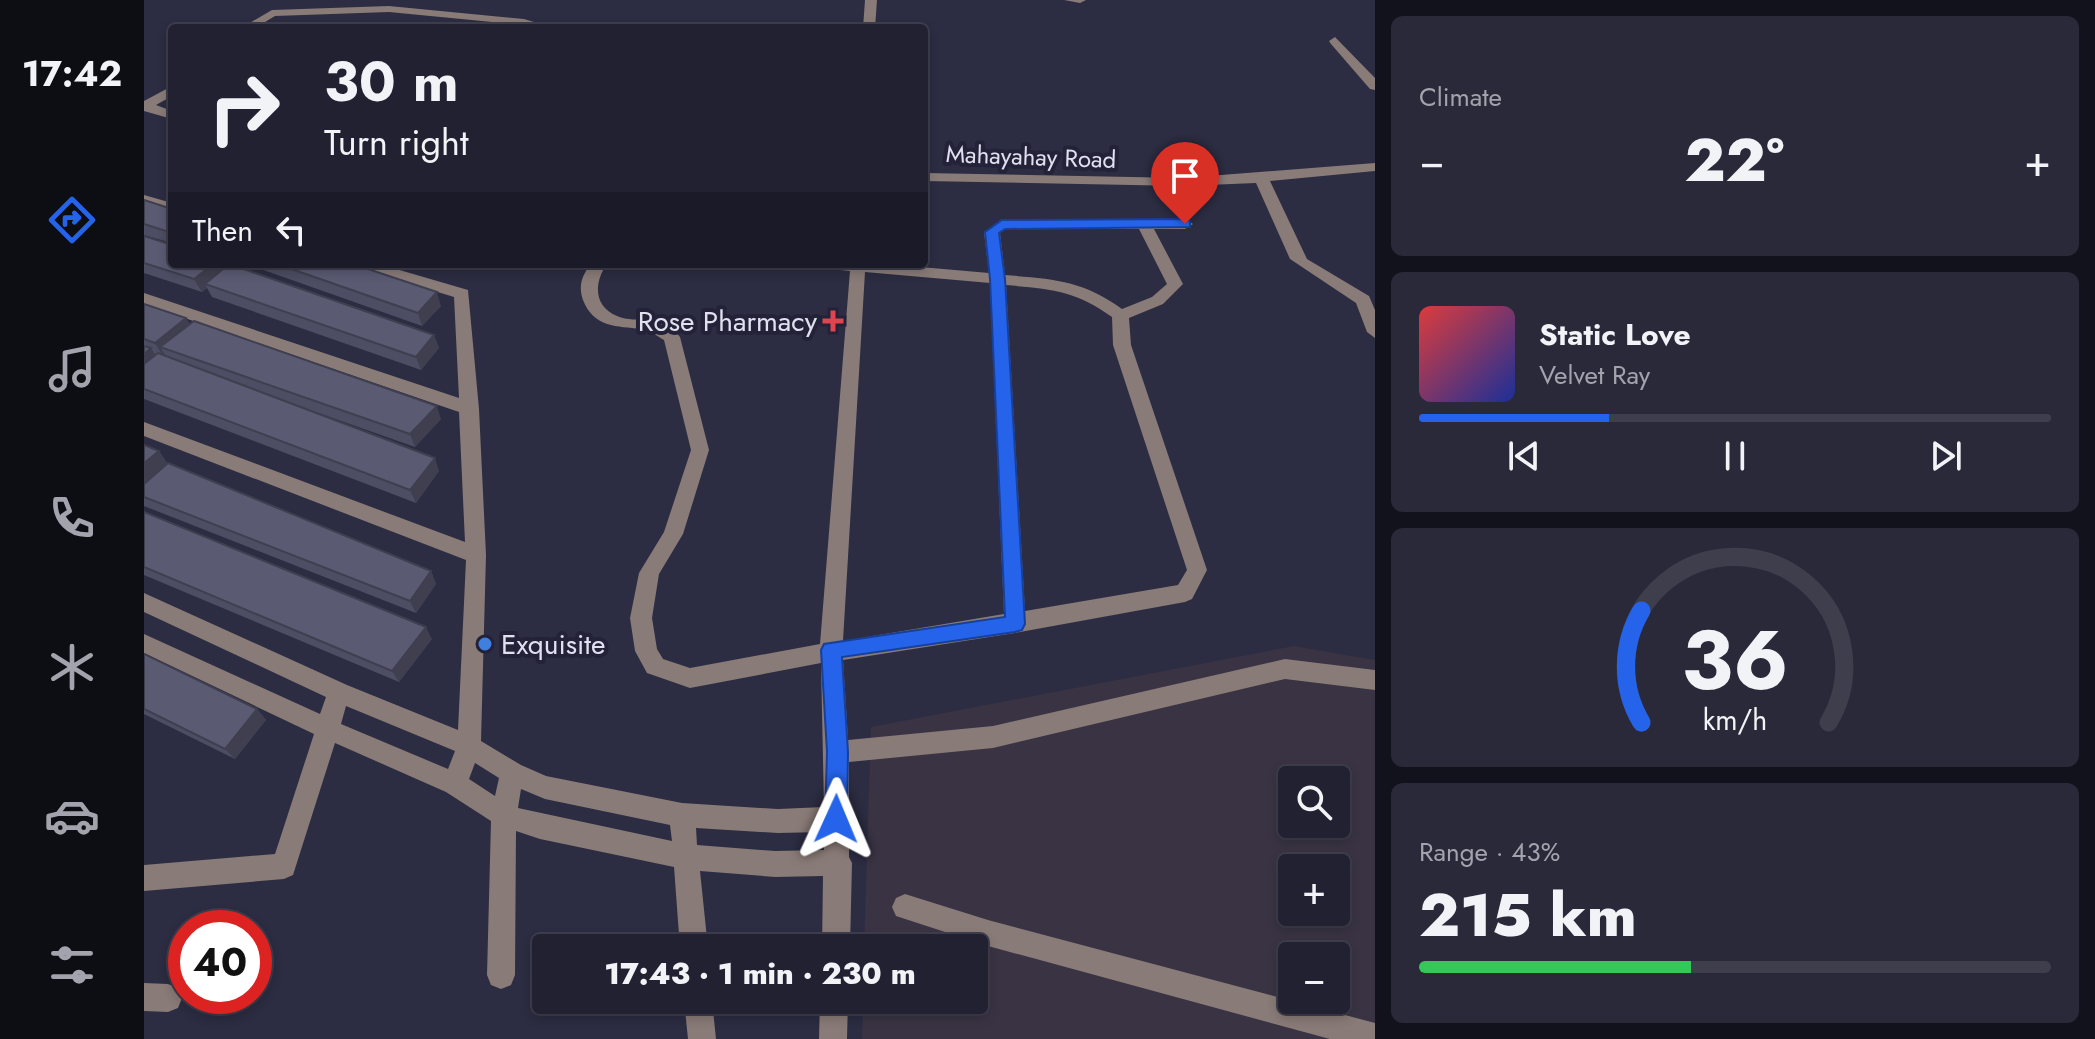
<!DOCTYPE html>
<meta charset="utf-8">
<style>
:root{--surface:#212132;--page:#29293a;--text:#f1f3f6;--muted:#a2a3ac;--line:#3e3e4d;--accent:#2563eb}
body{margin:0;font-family:Jost,sans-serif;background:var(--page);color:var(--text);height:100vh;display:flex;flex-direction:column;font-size:30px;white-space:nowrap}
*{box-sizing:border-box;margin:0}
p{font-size:26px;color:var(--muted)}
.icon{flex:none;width:44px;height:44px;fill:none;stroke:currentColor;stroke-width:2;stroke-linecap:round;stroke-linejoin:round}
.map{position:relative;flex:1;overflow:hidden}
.panel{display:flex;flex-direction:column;gap:16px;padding:16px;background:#12121c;width:720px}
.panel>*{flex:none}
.top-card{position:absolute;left:24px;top:24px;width:760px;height:244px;border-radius:8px;box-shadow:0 4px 12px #0003,0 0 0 2px var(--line);background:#212132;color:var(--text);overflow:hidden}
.tools{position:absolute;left:1134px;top:766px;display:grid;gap:16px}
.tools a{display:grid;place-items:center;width:72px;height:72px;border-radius:8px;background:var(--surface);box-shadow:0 4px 12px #0003,0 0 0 2px var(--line);font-size:40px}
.speed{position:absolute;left:24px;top:910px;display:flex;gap:16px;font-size:40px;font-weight:700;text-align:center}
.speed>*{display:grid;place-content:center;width:104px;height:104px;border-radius:50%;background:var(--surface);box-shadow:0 4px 12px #0003,0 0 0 2px var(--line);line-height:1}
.speed .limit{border:12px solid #d22;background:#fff;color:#111}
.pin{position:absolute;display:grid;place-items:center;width:68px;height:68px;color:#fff;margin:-82px -34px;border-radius:50% 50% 50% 0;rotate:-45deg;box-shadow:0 0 8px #0007}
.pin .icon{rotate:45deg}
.me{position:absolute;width:88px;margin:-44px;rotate:1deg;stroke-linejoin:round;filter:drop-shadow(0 0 6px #0008)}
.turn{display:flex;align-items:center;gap:28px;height:168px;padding:0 24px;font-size:36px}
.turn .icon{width:104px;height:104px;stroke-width:2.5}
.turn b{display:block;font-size:56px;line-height:68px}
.then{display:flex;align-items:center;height:76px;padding:0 24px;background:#0003;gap:16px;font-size:30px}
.big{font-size:60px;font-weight:800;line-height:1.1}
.panel .card{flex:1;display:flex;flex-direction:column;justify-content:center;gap:12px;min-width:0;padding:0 28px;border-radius:12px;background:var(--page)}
.panel .dial{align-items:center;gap:0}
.dial svg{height:208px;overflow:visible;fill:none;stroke:var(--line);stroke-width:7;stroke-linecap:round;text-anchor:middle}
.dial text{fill:var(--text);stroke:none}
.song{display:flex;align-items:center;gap:24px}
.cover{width:96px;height:96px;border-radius:12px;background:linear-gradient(135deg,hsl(0 70% 55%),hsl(230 70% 35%))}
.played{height:8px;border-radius:4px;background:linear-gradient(90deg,var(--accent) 30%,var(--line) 30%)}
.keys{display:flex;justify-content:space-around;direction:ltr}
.heat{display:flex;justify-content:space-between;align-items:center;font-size:44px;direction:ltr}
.charge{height:12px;border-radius:6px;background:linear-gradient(90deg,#34c759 43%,var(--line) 0)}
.trip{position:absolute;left:388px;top:934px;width:456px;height:80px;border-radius:8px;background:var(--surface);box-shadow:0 4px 12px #0003,0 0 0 2px var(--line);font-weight:800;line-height:80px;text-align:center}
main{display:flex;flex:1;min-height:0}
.tabs{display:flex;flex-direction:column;width:144px;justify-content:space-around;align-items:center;background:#0d0d14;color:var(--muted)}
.tabs .icon{width:56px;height:56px}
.tabs .active{color:var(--accent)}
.tabs b{font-size:36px;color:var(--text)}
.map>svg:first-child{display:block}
.education{fill:#393343;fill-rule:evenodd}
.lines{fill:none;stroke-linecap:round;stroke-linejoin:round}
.minor{fill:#897b77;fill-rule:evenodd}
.wall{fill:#4d4d63}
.shaded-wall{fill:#3f3f50}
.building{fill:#5a5a73;stroke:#3f3f50;stroke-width:2}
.route{fill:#2563eb;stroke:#184099;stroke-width:2}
.health-dot{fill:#e0444e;stroke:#232238;stroke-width:3}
.shop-dot{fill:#3f7fe0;stroke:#232238;stroke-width:3}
.labels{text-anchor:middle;stroke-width:8;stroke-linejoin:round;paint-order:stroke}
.far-street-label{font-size:24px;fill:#e0e0ef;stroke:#232238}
.poi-label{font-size:28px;fill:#e0e0ef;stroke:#232238;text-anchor:end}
</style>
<main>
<nav class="tabs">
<b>17:42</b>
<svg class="icon active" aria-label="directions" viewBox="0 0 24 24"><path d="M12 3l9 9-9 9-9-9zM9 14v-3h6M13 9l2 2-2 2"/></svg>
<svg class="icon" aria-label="music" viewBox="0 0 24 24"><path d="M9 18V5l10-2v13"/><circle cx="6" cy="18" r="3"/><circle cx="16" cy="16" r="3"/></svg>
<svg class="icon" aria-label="phone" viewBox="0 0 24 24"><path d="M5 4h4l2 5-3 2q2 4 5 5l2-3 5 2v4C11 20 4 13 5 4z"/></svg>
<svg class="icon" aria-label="climate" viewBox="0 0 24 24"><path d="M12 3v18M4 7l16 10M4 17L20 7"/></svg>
<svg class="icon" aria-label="car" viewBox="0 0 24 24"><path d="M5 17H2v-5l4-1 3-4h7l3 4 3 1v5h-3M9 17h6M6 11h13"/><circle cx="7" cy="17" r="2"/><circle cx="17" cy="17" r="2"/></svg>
<svg class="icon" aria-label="filters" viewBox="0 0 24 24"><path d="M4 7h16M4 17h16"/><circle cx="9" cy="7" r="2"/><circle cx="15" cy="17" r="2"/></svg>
</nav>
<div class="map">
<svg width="1231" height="1039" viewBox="0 0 1231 1039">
<rect width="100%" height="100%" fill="#2c2c42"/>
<path class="education" d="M1150,646L1231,660V1039H718L719,1000H830V948H720L727,727ZM1148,780H1192V824H1148ZM1148,868H1192V912H1148ZM1148,956H1192V1000H1148Z"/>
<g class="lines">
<path class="minor" d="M721,0H733L731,28H719Z
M920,0H942L936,3Z
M245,6L380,19L410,28L245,12L131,16L111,28H97L128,10Z
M1191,37L1231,78V90L1226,89L1187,44L1185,41Z
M28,86V96L12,105L28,111V119L0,111V101Z
M1231,163V171L1126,181L1163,259L1225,296L1231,310V338L1223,332L1212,303L1146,259L1112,183L1039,186L780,181V173L1039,178Z
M0,195L28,203V212L0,204Z
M858,219H1041L1049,224L1041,229H1010L1039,284L1019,304L985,318L987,345L1063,570L1048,599L1041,602L871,633L699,660L704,740L849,726L1141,659L1231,670V690L1141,679L849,748L705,762V857L708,863L706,948H678L679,876L631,877L556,871L564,948H536L530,867L396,839L372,831L371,975L367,985L357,989L347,985L343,975L347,821L302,792L191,743L149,875L140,879L0,891V865L131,854L170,734L0,653V634L176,714L182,697L0,612V593L203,685L314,730L322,560L0,436V422L321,542L315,412L0,304V293L315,398L310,297L212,267L210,264H235L324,290L335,409L342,555L337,741L377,765L402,776L538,803L634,809L680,807L677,663L546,688L503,673L491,651L486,618L495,573L520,532L547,450L520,340C513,336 506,330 497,329C473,326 450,328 439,300C434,286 438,275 447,264H463C450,282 449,306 473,316C494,325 515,311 536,337L565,450L539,534L515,574L508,618L513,649L519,659L546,668L676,644L706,271L687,269L679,264H742L845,273L840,232ZM862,229H995L1023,284L1008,297L978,309C939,280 908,279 861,275L856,233ZM721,272L846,283L860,614L699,641ZM862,285C906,289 931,290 968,317L969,345L1043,570L1034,585L881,611ZM202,706L311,751L304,769L197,724ZM331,763L355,778L351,796L325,779ZM377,789L401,799L526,825L528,841L374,808ZM552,828L634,833L680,832V850L631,851L553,845Z
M761,894L844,920L1231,1023V1039H1186L844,946L752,916L748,907L752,898Z
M0,983L24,984L34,988L38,998L34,1008L24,1012L0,1011Z
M540,1000H568L572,1039H544Z
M676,1000H704L703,1039H675Z"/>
</g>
<path class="wall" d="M0,200L28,209V243L0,235Z
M0,236L28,264H75L78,270L290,335L295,348L277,370L68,297L63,288L58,292L0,273Z
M109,264H209L297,306L278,326L111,267Z
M0,304L46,324L297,419L271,447L146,403L295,471L272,503L0,399Z
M0,445L15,451L23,463L287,571L292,584L272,613L0,506Z
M0,512L288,639L255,682L0,575Z
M0,654L113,709L122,720L91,759L0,714Z"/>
<path class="shaded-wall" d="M69,264H75L80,273L61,284L63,288L58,292L50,279Z
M293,292L297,306L278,326L274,313Z
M42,318L50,331L16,347L21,355L19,356L11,343Z
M290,335L295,348L277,370L272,357Z
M7,348L15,361L0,374V354Z
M293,406L297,419L271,447L266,434Z
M15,451L24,464L0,484V463Z
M291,458L295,471L272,503L266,490Z
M287,571L292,584L272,613L266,601Z
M282,627L288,639L255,682L248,671Z
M113,709L122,720L91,759L81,749Z"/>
<path class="building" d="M0,200L28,209V233L0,224Z
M0,236L28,245V264H69L50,279L0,263Z
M85,264L290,335L272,357L61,284Z
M133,264H209L293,292L274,313Z
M0,304L42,318L11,343L0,339Z
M50,321L293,406L266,434L16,347Z
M0,346L7,348L0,354Z
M14,353L291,458L266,490L0,389V364Z
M0,445L15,451L0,463Z
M24,463L287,571L266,601L0,497V484Z
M0,512L282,627L248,671L0,567Z
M0,654L113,709L81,749L0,709Z"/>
<path class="route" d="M1041,219L1046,221V227L861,229L855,233L861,279L881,624L878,630L871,632L698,657L704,752L703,819L700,827L692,830L684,827L681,819L683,752L677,650L680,644L861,617L846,279L841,232L858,220Z"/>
<path class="health-dot" d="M685 309h8v8h8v8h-8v8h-8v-8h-8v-8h8z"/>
<circle class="shop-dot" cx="341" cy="644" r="8"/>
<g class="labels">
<g class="far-street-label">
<text transform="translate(887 157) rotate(2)" y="8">Mahayahay Road</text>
</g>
<g class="poi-label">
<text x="673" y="331">Rose Pharmacy</text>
<text x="357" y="654" text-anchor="start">Exquisite</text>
</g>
</g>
</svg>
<div class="tools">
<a><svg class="icon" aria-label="search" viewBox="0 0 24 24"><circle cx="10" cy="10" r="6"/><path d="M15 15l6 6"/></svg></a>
<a>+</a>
<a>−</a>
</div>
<div class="speed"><div class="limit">40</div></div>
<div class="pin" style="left:1041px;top:224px;background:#d93025"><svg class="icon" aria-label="arrive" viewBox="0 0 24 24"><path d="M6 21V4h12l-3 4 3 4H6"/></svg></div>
<svg class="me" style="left:692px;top:819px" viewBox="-20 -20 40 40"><path d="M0-17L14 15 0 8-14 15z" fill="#2563eb" stroke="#fff" stroke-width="4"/></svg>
<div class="trip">17:43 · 1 min · 230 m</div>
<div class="top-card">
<div class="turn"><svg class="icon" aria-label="right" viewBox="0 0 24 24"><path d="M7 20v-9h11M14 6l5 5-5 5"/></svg><div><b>30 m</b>Turn right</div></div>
<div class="then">Then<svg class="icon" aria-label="left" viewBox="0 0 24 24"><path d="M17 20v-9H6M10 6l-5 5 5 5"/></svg></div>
</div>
</div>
<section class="panel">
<div class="card"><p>Climate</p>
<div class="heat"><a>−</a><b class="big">22°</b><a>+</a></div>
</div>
<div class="card">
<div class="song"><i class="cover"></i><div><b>Static Love</b><p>Velvet Ray</p></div></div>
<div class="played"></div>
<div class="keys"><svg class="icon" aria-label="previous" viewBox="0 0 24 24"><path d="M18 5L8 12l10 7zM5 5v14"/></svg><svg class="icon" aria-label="pause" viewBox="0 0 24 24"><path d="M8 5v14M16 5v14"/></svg><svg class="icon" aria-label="next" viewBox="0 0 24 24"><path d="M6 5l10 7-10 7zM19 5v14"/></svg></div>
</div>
<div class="card dial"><svg viewBox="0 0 100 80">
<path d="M14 69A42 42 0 1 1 86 69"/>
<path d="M14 69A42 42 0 0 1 14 26" stroke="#2563eb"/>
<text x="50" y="56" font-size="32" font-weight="700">36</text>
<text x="50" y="72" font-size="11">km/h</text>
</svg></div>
<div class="card"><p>Range · 43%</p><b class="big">215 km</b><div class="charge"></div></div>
</section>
</main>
